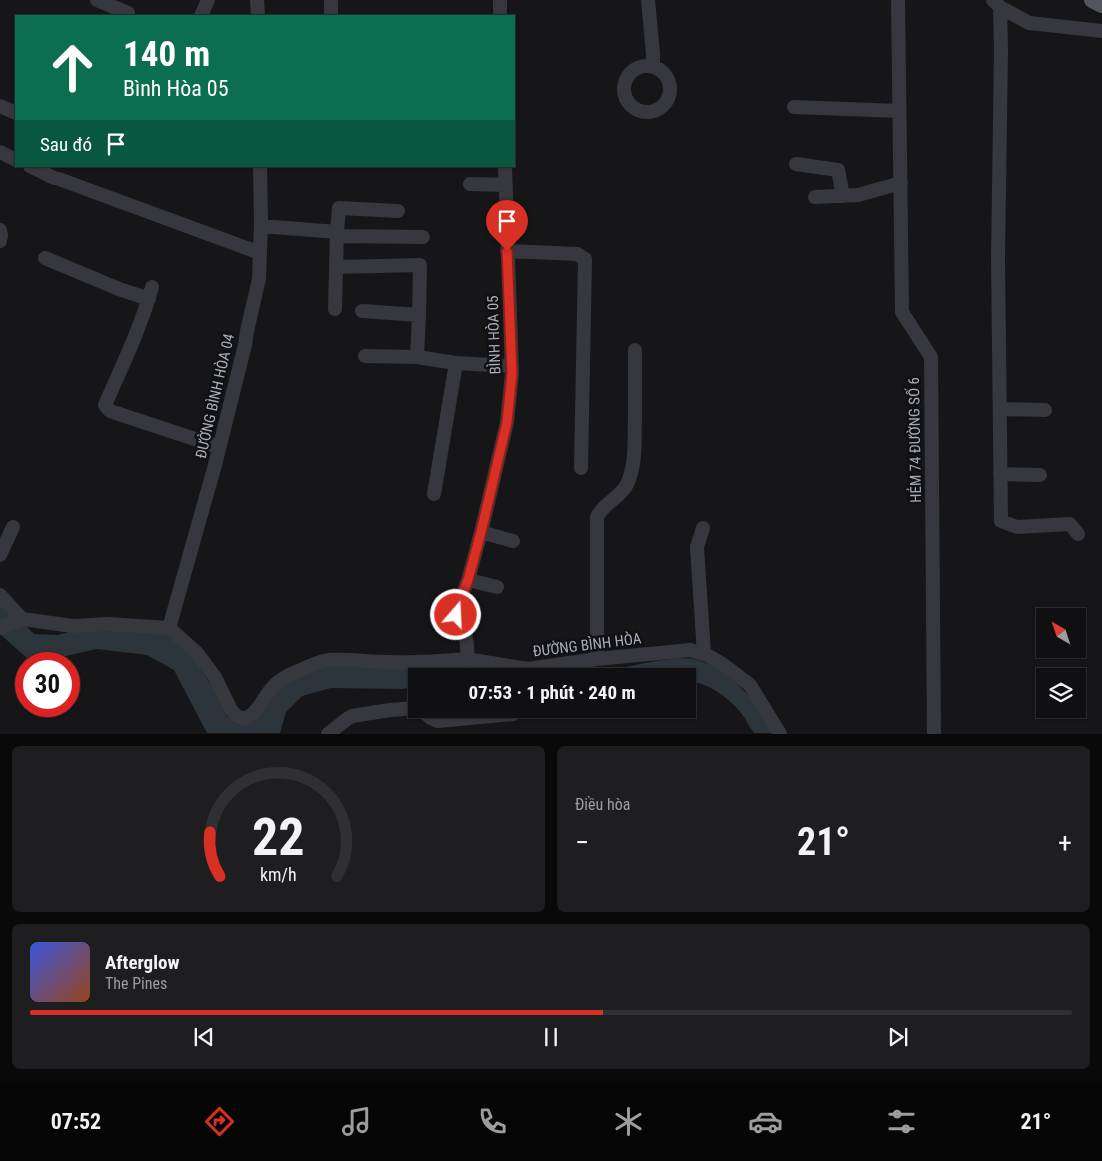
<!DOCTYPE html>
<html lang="vi">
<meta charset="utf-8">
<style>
:root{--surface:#101012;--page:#1e1e20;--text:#f1f3f6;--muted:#9c9d9f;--line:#303032;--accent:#d93025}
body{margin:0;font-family:"Roboto Condensed",sans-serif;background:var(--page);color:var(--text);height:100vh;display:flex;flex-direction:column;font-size:19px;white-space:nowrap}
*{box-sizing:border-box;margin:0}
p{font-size:16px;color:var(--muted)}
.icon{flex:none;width:28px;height:28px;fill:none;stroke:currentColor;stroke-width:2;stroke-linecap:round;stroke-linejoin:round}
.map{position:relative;height:734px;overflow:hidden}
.side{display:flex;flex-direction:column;gap:12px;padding:12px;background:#09090a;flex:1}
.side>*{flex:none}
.hud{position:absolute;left:15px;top:15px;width:500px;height:152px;border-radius:0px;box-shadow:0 1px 4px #0004,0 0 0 1px var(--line);background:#0b6e4f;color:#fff;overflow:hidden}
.needle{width:32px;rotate:321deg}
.controls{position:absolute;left:1036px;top:608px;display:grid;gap:10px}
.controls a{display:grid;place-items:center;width:50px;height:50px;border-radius:0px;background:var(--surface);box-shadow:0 1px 4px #0004,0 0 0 1px var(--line);font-size:25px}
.speed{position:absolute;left:15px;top:652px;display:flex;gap:10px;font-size:25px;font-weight:700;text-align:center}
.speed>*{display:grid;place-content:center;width:65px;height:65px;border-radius:50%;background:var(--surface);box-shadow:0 1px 4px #0004,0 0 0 1px var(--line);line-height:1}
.speed .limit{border:8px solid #d22;background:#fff;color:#111}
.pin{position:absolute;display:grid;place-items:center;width:42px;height:42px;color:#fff;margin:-51px -21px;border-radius:50% 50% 50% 0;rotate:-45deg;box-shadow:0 0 5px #0007}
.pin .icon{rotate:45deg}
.me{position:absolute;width:55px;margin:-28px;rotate:19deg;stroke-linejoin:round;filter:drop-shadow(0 0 4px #0008)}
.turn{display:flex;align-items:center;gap:18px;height:105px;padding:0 25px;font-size:22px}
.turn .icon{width:65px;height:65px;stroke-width:2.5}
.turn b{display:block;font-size:35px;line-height:42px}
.then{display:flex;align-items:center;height:48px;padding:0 25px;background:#0003;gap:10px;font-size:19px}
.big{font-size:38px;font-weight:700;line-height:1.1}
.side .card{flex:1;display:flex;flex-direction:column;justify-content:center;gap:8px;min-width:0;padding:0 18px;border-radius:8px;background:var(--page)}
.side .dial{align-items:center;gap:0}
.dial svg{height:130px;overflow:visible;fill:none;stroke:var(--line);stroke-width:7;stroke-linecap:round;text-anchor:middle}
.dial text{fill:var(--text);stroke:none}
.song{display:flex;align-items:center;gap:15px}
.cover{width:60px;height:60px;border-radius:8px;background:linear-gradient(135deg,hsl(230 70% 55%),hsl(20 70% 35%))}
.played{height:5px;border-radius:2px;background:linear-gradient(90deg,var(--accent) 55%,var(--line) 55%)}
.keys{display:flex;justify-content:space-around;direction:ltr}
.heat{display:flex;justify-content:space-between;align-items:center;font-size:28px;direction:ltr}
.side .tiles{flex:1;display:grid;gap:12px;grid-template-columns:1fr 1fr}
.card:last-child{grid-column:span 2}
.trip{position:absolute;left:408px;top:668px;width:288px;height:50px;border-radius:0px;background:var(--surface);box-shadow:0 1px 4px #0004,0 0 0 1px var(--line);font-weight:700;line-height:50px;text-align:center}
.tabs{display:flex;height:80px;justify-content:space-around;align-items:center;background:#060607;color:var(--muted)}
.tabs .icon{width:35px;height:35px}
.tabs .current{color:var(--accent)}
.tabs b{font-size:22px;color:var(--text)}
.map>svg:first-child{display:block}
.water{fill:#2c353c}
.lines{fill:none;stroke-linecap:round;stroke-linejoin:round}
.minor{stroke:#37383d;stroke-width:14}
.major{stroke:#53555c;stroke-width:16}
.route-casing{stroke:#8d1f18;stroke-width:12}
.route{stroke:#d93025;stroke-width:9}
.labels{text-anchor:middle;stroke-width:5;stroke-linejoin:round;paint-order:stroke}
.street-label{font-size:15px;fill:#a8adb8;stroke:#111113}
</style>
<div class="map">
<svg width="1102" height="734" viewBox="0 0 1102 734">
<rect width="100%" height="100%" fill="#161618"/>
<path class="water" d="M0,600L34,634L58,635L80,629L158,632L174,638L194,659L212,686L226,716L239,725L255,721L264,711L279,687L291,680L328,665H469L518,676H416V687L402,689L331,688L302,696L286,712L280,733H207L174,670L147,655L97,649L52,659L36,662L28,659L0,634Z
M678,658C683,659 689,658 693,659C717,664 738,682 753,701C761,710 767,723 774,733H754C749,727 746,719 741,713C727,696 708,683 686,680V676H578L656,661Z"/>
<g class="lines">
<path class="minor" d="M97,0L128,13
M257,0L258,16
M500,0V16
M648,0L653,54V66
M898,0L902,312L931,357L934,734
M993,0L1000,7L1029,23L1102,31
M1000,7L1001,50L998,259L1001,521L1017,527L1070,524L1078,534
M201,16L208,0
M331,16V0
M624 89a23 23 0 1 1 46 0a23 23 0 1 1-46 0Z
M0,106L16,113
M794,107L899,111
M0,152L16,160
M796,164L838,170L843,196
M30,166L54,178
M505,166L512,373L507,422L481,532L468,580L455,613C456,617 459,619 461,623C466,634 468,648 467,659L528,669L597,659L690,650L707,655L724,665L750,685L780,734
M59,179L260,253
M470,184L505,185
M815,197L858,195L901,183
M261,226L337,232L335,309
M0,230L1,235L0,241
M337,232L339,208L398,211
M337,236L423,237
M507,251L577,254L585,259L581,468
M45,258L119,289L149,299
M336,267L420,265L419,315L417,357
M152,287C141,327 122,366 105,405L110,411L219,447
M362,311L419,315
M365,356L417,357L456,363L512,366
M1000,409L1045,410
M1000,474L1040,475
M434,494L456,363
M703,528L697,547L704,654
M481,532L513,541
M0,555L13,527
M468,580L497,587
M0,595L22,619L73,626L108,624L169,628L197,653L215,677L231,710C249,733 261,701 271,689C278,680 287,676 296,672C305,668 320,661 329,660C348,659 371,662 391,662C416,663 442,661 467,659
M0,628L22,619
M169,628L215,465L245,345L247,331L259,279L261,221L260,166
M597,659V517C603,504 618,499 626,486C637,465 634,440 635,417C635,395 635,373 635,350
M420,709L431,718L438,721L513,714
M328,734L347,719L352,716L390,710L416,708"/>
<path class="major" d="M1092,0L1102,5"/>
</g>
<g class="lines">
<g class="route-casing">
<path id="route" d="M456,615L455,613L468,580L481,532L507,422L512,373L507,251"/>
</g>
<use href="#route" class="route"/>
</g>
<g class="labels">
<g class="street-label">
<text transform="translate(494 335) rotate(-92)" y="5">BÌNH HÒA 05</text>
<text transform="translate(215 396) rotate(-77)" y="5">ĐƯỜNG BÌNH HÒA 04</text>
<text transform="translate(915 440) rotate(-91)" y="5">HẺM 74 ĐƯỜNG SỐ 6</text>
<text transform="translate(587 645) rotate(-7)" y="5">ĐƯỜNG BÌNH HÒA</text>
</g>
</g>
</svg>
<div class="controls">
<a><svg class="needle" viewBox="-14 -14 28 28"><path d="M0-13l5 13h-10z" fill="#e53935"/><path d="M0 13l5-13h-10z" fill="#9c9d9f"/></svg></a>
<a><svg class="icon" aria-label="layers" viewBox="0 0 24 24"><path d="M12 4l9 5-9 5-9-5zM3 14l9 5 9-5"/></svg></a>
</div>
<div class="speed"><div class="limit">30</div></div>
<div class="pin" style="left:507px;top:251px;background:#d93025"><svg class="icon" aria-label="arrive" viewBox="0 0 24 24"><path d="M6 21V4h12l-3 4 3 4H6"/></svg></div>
<svg class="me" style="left:456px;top:615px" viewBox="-20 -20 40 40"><circle r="17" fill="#d93025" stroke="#fff" stroke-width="3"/><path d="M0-11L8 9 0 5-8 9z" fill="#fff"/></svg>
<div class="trip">07:53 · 1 phút · 240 m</div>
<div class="hud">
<div class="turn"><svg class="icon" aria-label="ahead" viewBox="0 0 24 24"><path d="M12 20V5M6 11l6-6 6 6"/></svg><div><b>140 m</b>Bình Hòa 05</div></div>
<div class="then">Sau đó<svg class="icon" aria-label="arrive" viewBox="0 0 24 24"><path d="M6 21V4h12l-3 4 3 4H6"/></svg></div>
</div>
</div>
<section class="side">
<div class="tiles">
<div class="card dial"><svg viewBox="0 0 100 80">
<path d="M14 69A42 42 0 1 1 86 69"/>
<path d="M14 69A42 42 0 0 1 8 42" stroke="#d93025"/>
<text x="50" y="56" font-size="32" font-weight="700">22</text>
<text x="50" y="72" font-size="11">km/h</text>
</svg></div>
<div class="card"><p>Điều hòa</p>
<div class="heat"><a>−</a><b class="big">21°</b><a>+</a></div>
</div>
<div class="card">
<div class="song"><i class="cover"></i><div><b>Afterglow</b><p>The Pines</p></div></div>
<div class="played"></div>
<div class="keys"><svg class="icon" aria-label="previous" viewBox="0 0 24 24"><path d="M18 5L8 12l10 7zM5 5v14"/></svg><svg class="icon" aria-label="pause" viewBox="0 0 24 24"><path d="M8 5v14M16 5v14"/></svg><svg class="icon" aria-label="next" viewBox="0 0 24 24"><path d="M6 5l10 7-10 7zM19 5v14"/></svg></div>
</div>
</div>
</section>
<nav class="tabs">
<b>07:52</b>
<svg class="icon current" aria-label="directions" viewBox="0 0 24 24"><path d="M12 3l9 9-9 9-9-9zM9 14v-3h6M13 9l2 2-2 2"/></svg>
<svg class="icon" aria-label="music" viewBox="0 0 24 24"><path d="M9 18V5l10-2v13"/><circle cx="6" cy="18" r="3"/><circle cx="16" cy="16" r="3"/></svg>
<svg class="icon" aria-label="phone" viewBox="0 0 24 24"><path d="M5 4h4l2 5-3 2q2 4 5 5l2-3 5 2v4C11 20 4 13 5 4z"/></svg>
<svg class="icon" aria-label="climate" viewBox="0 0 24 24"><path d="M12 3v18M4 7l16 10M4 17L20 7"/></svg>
<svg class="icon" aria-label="car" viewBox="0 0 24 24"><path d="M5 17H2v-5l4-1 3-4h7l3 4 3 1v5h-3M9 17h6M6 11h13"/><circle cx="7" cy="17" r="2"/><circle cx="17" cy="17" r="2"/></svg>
<svg class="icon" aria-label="filters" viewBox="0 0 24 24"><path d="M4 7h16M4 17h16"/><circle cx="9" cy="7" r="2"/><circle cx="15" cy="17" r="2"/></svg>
<b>21°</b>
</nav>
